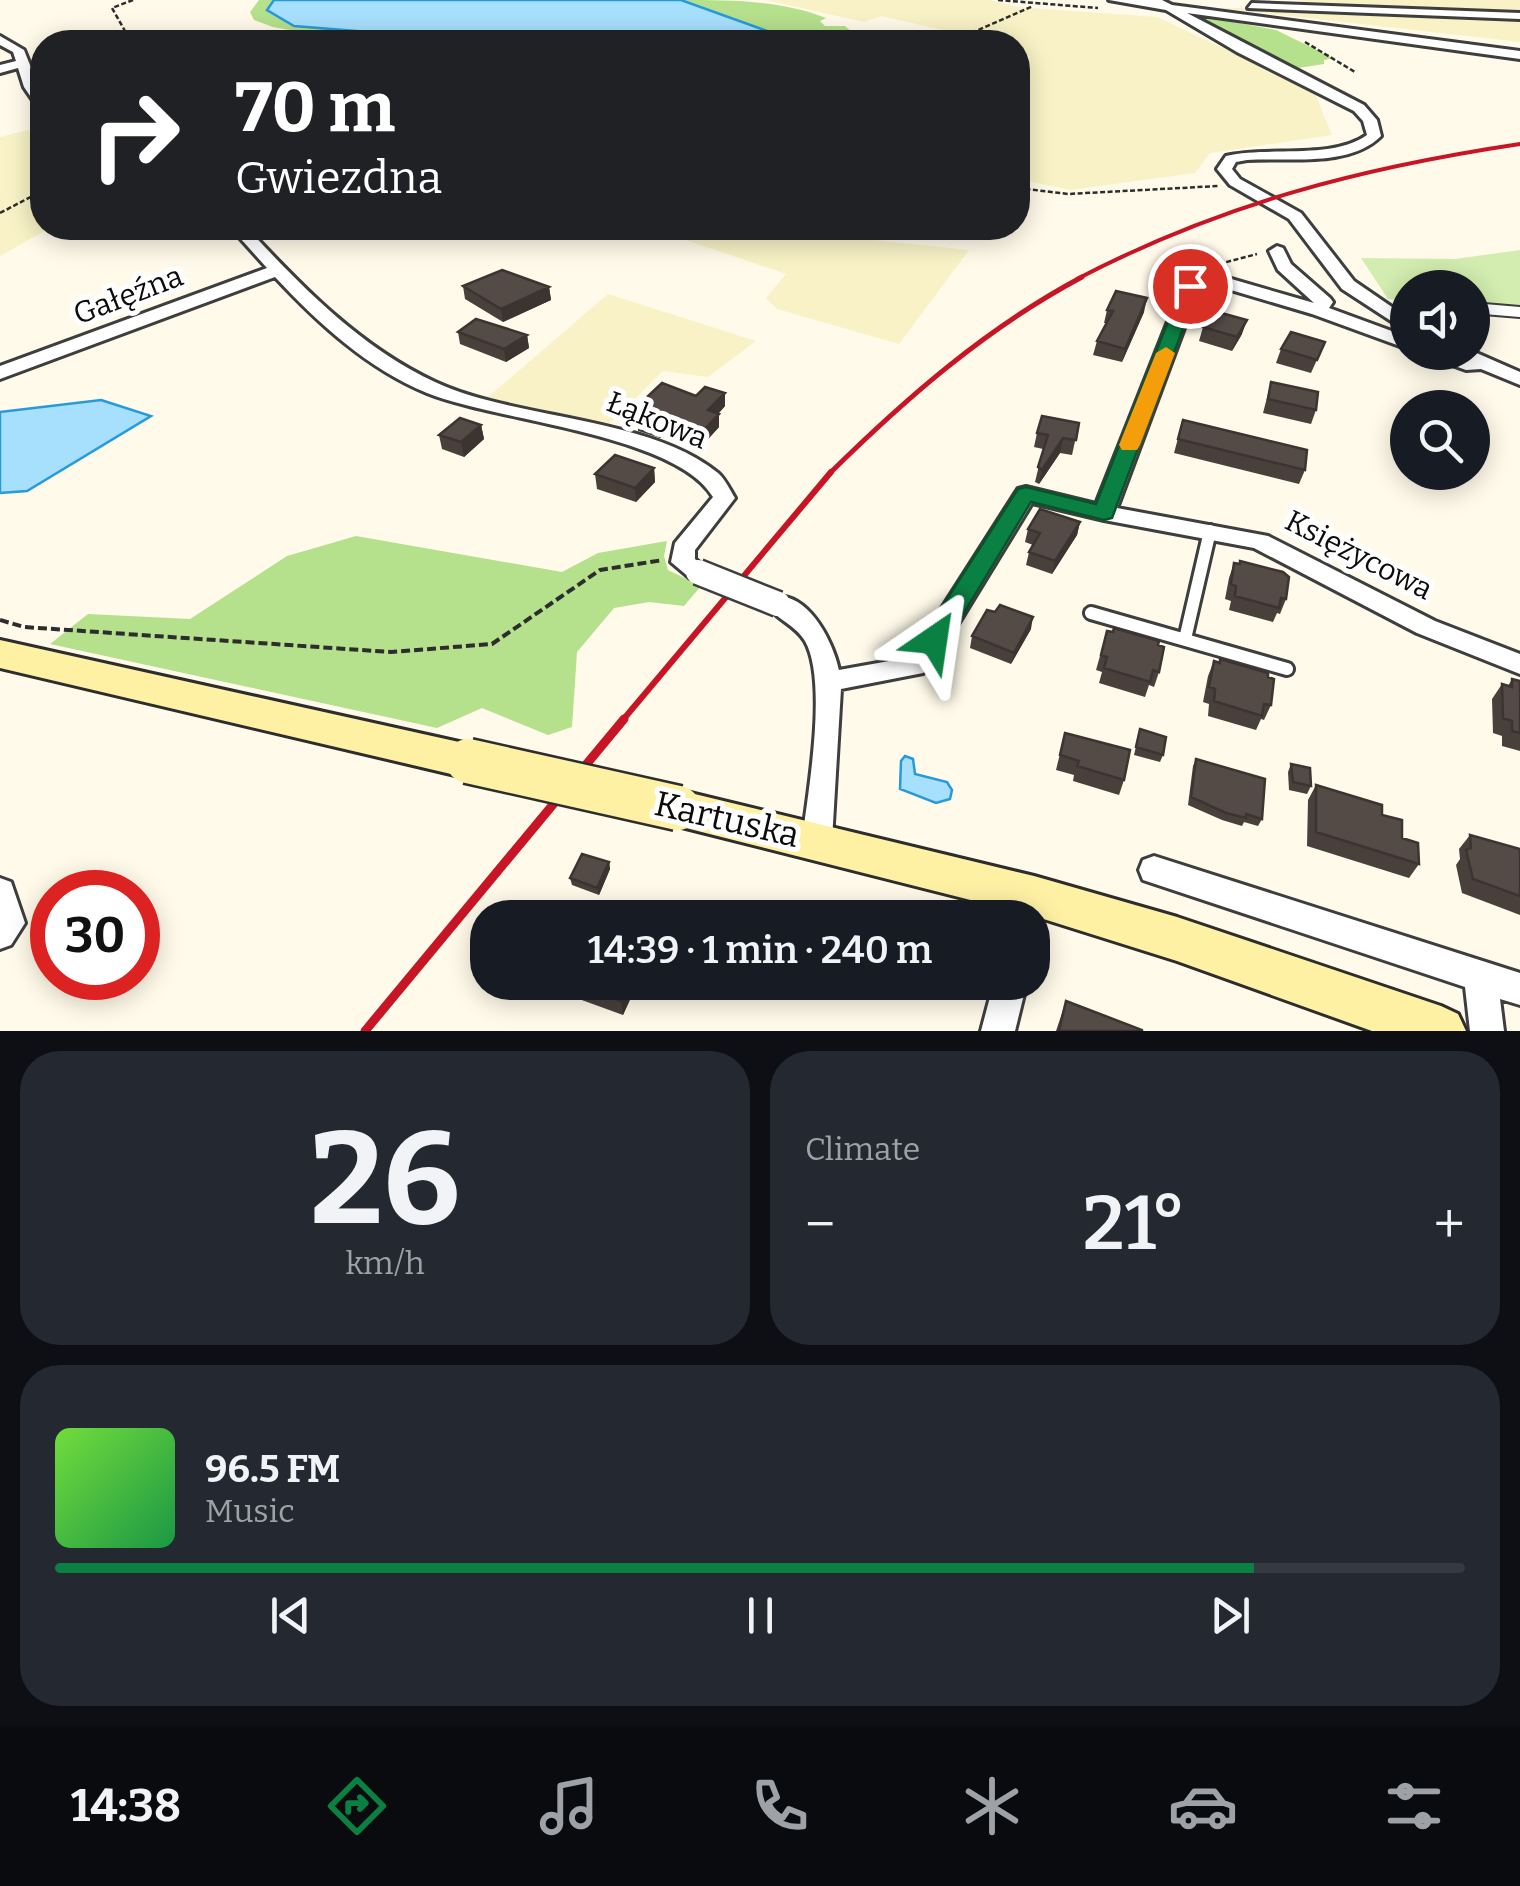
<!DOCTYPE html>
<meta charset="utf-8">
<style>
:root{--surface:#171b24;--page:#242831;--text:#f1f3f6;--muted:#9ea1a6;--line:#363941;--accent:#0b8043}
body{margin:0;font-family:Bitter,serif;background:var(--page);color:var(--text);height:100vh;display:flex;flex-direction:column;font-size:38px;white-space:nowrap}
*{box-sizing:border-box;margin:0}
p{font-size:32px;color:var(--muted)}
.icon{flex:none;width:55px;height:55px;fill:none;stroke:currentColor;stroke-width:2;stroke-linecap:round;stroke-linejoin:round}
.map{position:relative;height:1031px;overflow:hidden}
.panel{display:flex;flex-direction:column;gap:20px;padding:20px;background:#0d0f14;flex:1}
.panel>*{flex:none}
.banner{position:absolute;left:30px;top:30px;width:1000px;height:210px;border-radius:40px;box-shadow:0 5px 25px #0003;background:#202124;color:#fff;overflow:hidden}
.controls{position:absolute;left:1390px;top:270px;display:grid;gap:20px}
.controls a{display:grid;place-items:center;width:100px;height:100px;border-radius:50%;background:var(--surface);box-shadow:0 5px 25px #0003;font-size:50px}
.speed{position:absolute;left:30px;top:870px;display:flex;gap:20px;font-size:50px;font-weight:700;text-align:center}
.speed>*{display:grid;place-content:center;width:130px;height:130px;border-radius:50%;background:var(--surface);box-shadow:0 5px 25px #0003;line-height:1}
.speed .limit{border:15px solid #d22;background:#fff;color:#111}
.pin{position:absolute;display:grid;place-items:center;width:85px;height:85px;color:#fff;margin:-42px;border:5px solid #fff;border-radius:50%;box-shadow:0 2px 10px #0007}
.me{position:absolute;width:110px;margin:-55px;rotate:32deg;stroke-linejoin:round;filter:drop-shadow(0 0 8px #0008)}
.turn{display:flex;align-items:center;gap:35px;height:210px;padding:0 40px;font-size:45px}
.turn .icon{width:130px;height:130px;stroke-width:2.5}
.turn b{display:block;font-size:70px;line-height:85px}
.big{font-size:75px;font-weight:600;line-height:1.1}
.panel .widget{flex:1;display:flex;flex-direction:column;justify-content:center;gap:15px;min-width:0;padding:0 35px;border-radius:40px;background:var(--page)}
.panel .dial{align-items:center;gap:0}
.dial b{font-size:130px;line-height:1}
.song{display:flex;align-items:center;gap:30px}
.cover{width:120px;height:120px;border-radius:15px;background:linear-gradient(135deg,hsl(100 70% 55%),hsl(140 70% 35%))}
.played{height:10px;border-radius:5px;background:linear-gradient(90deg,var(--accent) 85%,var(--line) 85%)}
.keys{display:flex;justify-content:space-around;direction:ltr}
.heat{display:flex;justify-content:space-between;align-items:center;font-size:55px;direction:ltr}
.panel .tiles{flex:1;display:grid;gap:20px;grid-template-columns:1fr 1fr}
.widget:last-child{grid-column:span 2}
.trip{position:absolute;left:470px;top:900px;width:580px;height:100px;border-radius:40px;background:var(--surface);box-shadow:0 5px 25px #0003;font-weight:600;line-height:100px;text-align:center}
.tab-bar{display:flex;height:160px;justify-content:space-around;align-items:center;background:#090b0e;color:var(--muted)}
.tab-bar .icon{width:70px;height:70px}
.tab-bar .active{color:var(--accent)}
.tab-bar b{font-size:45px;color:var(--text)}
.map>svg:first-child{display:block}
.farmland{fill:#f8f2c6}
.green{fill:#d2edaf}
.forest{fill:#b5e08c}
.water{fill:#a7e0fd;stroke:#279adb;stroke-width:2.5}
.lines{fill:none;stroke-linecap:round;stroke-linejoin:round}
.service-far1-casing{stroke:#3e3e3e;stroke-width:14}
.service-casing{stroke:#3e3e3e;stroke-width:18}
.minor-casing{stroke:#3e3e3e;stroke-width:6}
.secondary-casing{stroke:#2d2d2d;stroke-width:6}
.path-far1{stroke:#2d2d2d;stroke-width:2.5;stroke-dasharray:5 2.5;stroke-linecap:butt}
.path{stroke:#2d2d2d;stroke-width:4;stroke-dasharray:9 4;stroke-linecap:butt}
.service-far1{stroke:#fff;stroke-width:10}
.service{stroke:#fff;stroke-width:12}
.minor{fill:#fff;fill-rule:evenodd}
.secondary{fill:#fff1a4;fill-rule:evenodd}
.rail-far3{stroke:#c81525;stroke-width:4}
.rail-far2{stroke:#c81525;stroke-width:5}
.rail-far1{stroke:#c81525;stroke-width:6}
.rail{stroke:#c81525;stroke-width:9}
.minor-bridge-casing{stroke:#3e3e3e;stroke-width:29;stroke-linecap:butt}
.secondary-bridge-casing{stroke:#2d2d2d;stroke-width:49;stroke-linecap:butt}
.minor-bridge{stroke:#fff;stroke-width:24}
.secondary-bridge{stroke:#fff1a4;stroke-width:44}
.wall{fill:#49403c}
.shaded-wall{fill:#3c3431}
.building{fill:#554b46;stroke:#3c3431;stroke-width:2.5}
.route{fill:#0b8043;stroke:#07532c;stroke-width:2.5}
.slow{fill:#f59e0b}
.labels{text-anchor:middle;stroke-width:10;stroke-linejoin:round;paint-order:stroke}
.street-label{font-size:30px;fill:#0b0b0b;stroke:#fff}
.near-street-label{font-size:35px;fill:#0b0b0b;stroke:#fff}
</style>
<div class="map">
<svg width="1520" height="1031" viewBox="0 0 1520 1031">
<rect width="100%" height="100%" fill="#fffae9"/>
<path class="farmland" d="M766,0H990L1016,7L1157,17L1300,84L1315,94L1332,135L1210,153L1195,173L1070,190L1018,179V81L1030,56L1018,53V42H967L974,37L881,16L864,22Z
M1299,0H1520V42L1219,8H1317Z
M42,127V228H50L0,256V137Z
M689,228H760L969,250L899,344L777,309L766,298L786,274L683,239Z
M608,294L756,341L708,377L663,371L606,427L487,398Z"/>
<path class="green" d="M1520,250V309L1473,306L1472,288H1408L1407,301L1388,299L1361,258L1455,259Z"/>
<path class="forest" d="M259,0H274L267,11L294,26L395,33L382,42H326L330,37L273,27L254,20L250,12Z
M681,0C730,0 781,0 826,18L820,21L825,26H845L863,42H785L771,32Z
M1202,16L1276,30L1333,58L1324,60V64L1285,70L1187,18Z
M356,536L562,572L598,553L667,541L664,556L668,570L701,586L684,606L649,602L614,608L577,652L572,727L548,735L482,708L437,728L50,644L88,614L190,619L287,556Z"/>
<path class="water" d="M274,0H681L770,32L784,42H382L393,34L294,26L267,10Z
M101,400L151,416L27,491L0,493V412Z
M905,756L913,759L915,774L947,782L952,790L950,799L936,803L900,789L901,761Z"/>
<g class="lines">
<g class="service-far1-casing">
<path id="service-far1" d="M1472,308L1520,312"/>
</g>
<g class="service-casing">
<path id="service" d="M1091,613L1287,669
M1185,639L1210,531"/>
</g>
<g class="minor-casing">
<path id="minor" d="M1109,0H1162L1172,5L1520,51V59L1187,13L1364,105L1377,120L1381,136C1349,168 1288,157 1247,160L1236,162L1232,169L1240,179L1301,213L1354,281L1408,318V332L1342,289L1289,219L1230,185L1217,169L1226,156C1267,146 1333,160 1367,135L1363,121L1354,111L1237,52L1166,10Z
M1252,3L1520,13V19L1248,8Z
M0,36L24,50L42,95V107L37,106L24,87L18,68L0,73V65L16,61L13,52L0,45Z
M231,228H247C303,288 360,347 435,382C516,420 648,416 718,473C725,479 730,490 735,498L695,550V559L710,572L706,578H690L671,562L675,543L713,497C676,434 496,421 427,393C368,369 318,323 275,277L0,379V366L267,268Z
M1277,246L1283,248L1291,264L1330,298L1333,302L1329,308L1408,337V349L1312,314L1204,282L1199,288L1117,508L1268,536L1435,621L1520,654V674L1417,633L1254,548L1104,520L1032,503L944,647L923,673L841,689L832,840L828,849L817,853L806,849L802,840C808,793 828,681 805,641C795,624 775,619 766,604L769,598C806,587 833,641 839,670L906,658L926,633L1018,489L1026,487L1096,504L1182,286L1195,272H1207L1314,303L1278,270L1269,251Z
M1472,351L1520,372V385L1481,369L1466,370L1416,352Z
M1154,856L1520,973V1005L1500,999L1504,1031H1470L1465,987L1143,880L1139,870L1143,860Z
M0,878L11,882L25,923L11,945L0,949Z
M994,982H1027L1015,1031H981Z"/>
</g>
<g class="secondary-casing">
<path id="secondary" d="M0,640L468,744L482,749L488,761L482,773L468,778L0,668Z
M678,790L1034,876L1177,917L1441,1006L1458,1014L1466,1031H1372L1177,961L1034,916L678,826L663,821L657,808L663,795Z"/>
</g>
<path class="path-far1" d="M133,0L112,8L125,31L179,42
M998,0L1098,8
M951,42L1033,6
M1305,42L1355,72
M1018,188L1068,194L1218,186
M0,213L42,191
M1219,264L1257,254"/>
<path class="path" d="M0,620L24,627L391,652L492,644L600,570L663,560"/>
<use href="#service-far1" class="service-far1"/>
<use href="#service" class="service"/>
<use href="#minor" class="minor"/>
<use href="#secondary" class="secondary"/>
<path class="rail-far3" d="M1077,279C1221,204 1360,168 1520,144"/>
<path class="rail-far2" d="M828,475C905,399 986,328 1082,277"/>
<path class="rail-far1" d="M622,721L831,472"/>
<path class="rail" d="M365,1031L624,719"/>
<g class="minor-bridge-casing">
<path id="minor-bridge" d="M698,572L778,604"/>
</g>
<g class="secondary-bridge-casing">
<path id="secondary-bridge" d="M468,761L678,808"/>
</g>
<use href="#minor-bridge" class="minor-bridge"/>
<use href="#secondary-bridge" class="secondary-bridge"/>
</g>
<path class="wall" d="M463,286L549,287L551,300L503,322L465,299Z
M1107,310L1144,312L1122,362L1093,355L1097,341L1106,323H1104Z
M1203,327L1242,334L1232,351L1199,341Z
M458,332L527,335L529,348L506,362L460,344Z
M1325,342L1311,373L1276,363L1281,349Z
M1271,382L1316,410L1311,424L1263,413Z
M725,406L718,414L719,427L700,448L663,434L660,438L638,431V428L632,425L631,412Z
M1183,420L1305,470L1299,484L1174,453Z
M1079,423L1072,455L1060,453L1039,484L1035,482L1043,449L1034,447L1037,433Z
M481,425L484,439L464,457L442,449L439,435Z
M654,468L655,482L636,502L597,489L595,474Z
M1080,522L1077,535L1052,574L1026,565L1029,552L1033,545L1025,542L1028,529Z
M1234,563L1286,599L1280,614L1277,613L1273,622L1229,610L1231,601L1225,599L1229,578Z
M995,612L1031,629L1011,664L970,648L972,636Z
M1107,631L1158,645L1159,672L1154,687L1149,685L1145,697L1099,683L1102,672L1096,670Z
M1220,659L1271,705L1264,720L1261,719L1256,730L1208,716L1209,704L1203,702L1208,676L1214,661L1219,663Z
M1512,679L1520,681V751L1502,746V736L1493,733L1492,699L1502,684L1508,686Z
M1140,729L1163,755L1160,762L1134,755Z
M1065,733L1124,780L1119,795L1073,781L1074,775L1056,770Z
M1196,759L1262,819L1258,826L1244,822L1242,826L1222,820L1188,805L1193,766Z
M1291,764L1311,786L1307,794L1289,790L1288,772Z
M1316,785L1382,815L1419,864L1409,878L1307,846L1308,800Z
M1470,835L1520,849V915L1462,893L1456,865L1460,859L1459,849Z
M609,862L610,869L599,895L572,885L570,878Z
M638,982L623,1015L579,999L576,985Z
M1066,1001L1142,1031H1056Z"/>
<path class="shaded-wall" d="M549,287L551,300L503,322L501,309Z
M1147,298L1144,312L1122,362L1125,349Z
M1247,320L1242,334L1232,351L1237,337Z
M527,335L529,348L506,362L504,349Z
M725,393V406L709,424L708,410Z
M719,414V427L700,448L699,435Z
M662,421L663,434L660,438L659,425Z
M481,425L484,439L464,457L461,442Z
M1063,438L1060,453L1039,484L1042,470Z
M654,468L655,482L636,502L635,488Z
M1080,522L1077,535L1052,574L1055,561Z
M1033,617L1031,629L1011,664L1014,653Z
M609,862L610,869L599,895L597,888Z
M630,982H638L623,1015L621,1001Z"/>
<path class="building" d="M887,32L931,36L927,42H880Z
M502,270L549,287L501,309L463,286Z
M1116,291L1147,298L1125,349L1097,341L1113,311L1107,310Z
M1214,311L1247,320L1237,337L1203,327Z
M476,319L527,335L504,349L458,332Z
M1291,332L1325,342L1317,360L1281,349Z
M1271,382L1318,392L1316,410L1268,399Z
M662,383L696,396L705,387L725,393L708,410L719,414L699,435L662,421L659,425L637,418L640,416L631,412Z
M1042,416L1079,423L1076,440L1063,438L1042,470L1038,467L1048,435L1037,433Z
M460,418L481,425L461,442L439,435Z
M1183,420L1307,450L1305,470L1178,439Z
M615,455L654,468L635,488L595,474Z
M1040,509L1080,522L1055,561L1029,552L1040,533L1028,529Z
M1240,561L1283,572L1289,577L1286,599L1281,598L1279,608L1235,596L1236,586L1231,584L1234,563L1240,564Z
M1000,605L1033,617L1014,653L972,636L987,610L995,612Z
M1114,628L1159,641L1158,645L1164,647L1159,672L1153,670L1150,682L1104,668L1107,657L1101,655L1107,631L1113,632Z
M1220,659L1268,673V677L1274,679L1271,705L1264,704L1262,716L1214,701L1215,689L1209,687L1214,661L1220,663Z
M1512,679L1520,681V733L1512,731V721L1503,718L1502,684L1512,687Z
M1140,729L1166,737L1163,755L1136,747Z
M1065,733L1130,750L1124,780L1077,766L1079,761L1060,755Z
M1196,759L1265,779L1262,819L1246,814V818L1226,813L1191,797Z
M1291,764L1310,768L1311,786L1293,782Z
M1316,785L1382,805V815L1402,820V838L1418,843L1419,864L1316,832Z
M1470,835L1520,849V896L1473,879L1466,850L1471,848Z
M582,854L609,862L597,888L570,878Z
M577,982H630L621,1001L576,985Z
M1066,1001L1142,1030V1031H1059Z"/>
<path class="route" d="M1190,281L1199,286L1112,518L1104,520L1031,502L944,646H925L922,640L925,633L1018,489L1026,487L1096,504L1182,286Z"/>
<path class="slow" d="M1166,347L1175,353L1140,445L1137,450H1122L1119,445L1156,353Z"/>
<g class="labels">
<g class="street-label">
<text transform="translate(128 295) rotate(-21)" y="10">Gałęźna</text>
<text transform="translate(657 420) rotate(22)" y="10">Łąkowa</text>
<text transform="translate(1359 555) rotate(27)" y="10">Księżycowa</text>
</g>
<g class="near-street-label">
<text transform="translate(727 819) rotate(13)" y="12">Kartuska</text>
</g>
</g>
</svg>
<div class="controls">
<a><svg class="icon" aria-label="sound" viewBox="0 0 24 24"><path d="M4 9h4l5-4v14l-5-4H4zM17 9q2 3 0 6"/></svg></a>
<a><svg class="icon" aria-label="search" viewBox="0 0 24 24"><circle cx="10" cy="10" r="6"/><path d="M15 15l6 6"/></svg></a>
</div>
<div class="speed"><div class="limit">30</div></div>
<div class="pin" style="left:1190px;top:286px;background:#d93025"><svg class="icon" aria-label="arrive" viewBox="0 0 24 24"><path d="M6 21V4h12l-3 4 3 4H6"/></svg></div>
<svg class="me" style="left:934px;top:640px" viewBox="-20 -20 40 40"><path d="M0-17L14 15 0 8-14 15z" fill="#0b8043" stroke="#fff" stroke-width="4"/></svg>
<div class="trip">14:39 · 1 min · 240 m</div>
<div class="banner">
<div class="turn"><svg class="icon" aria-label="right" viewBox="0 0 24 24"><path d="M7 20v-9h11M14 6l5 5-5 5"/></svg><div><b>70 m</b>Gwiezdna</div></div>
</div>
</div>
<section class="panel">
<div class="tiles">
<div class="widget dial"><b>26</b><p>km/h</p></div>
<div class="widget"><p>Climate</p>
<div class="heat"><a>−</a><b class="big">21°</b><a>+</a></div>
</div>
<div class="widget">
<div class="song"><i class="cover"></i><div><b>96.5 FM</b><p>Music</p></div></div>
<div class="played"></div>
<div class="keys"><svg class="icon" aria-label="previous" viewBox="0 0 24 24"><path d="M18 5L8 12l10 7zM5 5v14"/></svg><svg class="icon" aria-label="pause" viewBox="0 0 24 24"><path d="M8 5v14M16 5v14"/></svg><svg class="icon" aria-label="next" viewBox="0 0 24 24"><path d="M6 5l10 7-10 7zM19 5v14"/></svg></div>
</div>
</div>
</section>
<nav class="tab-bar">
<b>14:38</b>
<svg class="icon active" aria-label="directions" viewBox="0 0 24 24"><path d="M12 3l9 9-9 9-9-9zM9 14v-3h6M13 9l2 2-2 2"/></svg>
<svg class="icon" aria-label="music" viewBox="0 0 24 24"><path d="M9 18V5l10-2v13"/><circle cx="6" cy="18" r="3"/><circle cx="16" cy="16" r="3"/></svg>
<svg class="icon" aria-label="phone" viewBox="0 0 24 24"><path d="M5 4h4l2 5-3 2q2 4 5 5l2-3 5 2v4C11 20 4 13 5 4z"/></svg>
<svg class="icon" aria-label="climate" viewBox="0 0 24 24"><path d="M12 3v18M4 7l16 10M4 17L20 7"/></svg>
<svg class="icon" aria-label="car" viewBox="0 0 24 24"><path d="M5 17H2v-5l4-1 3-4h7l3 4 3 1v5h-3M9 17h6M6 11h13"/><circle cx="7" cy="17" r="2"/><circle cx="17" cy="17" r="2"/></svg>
<svg class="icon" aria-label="filters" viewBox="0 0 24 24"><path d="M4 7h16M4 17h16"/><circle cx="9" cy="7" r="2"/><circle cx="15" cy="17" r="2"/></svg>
</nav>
